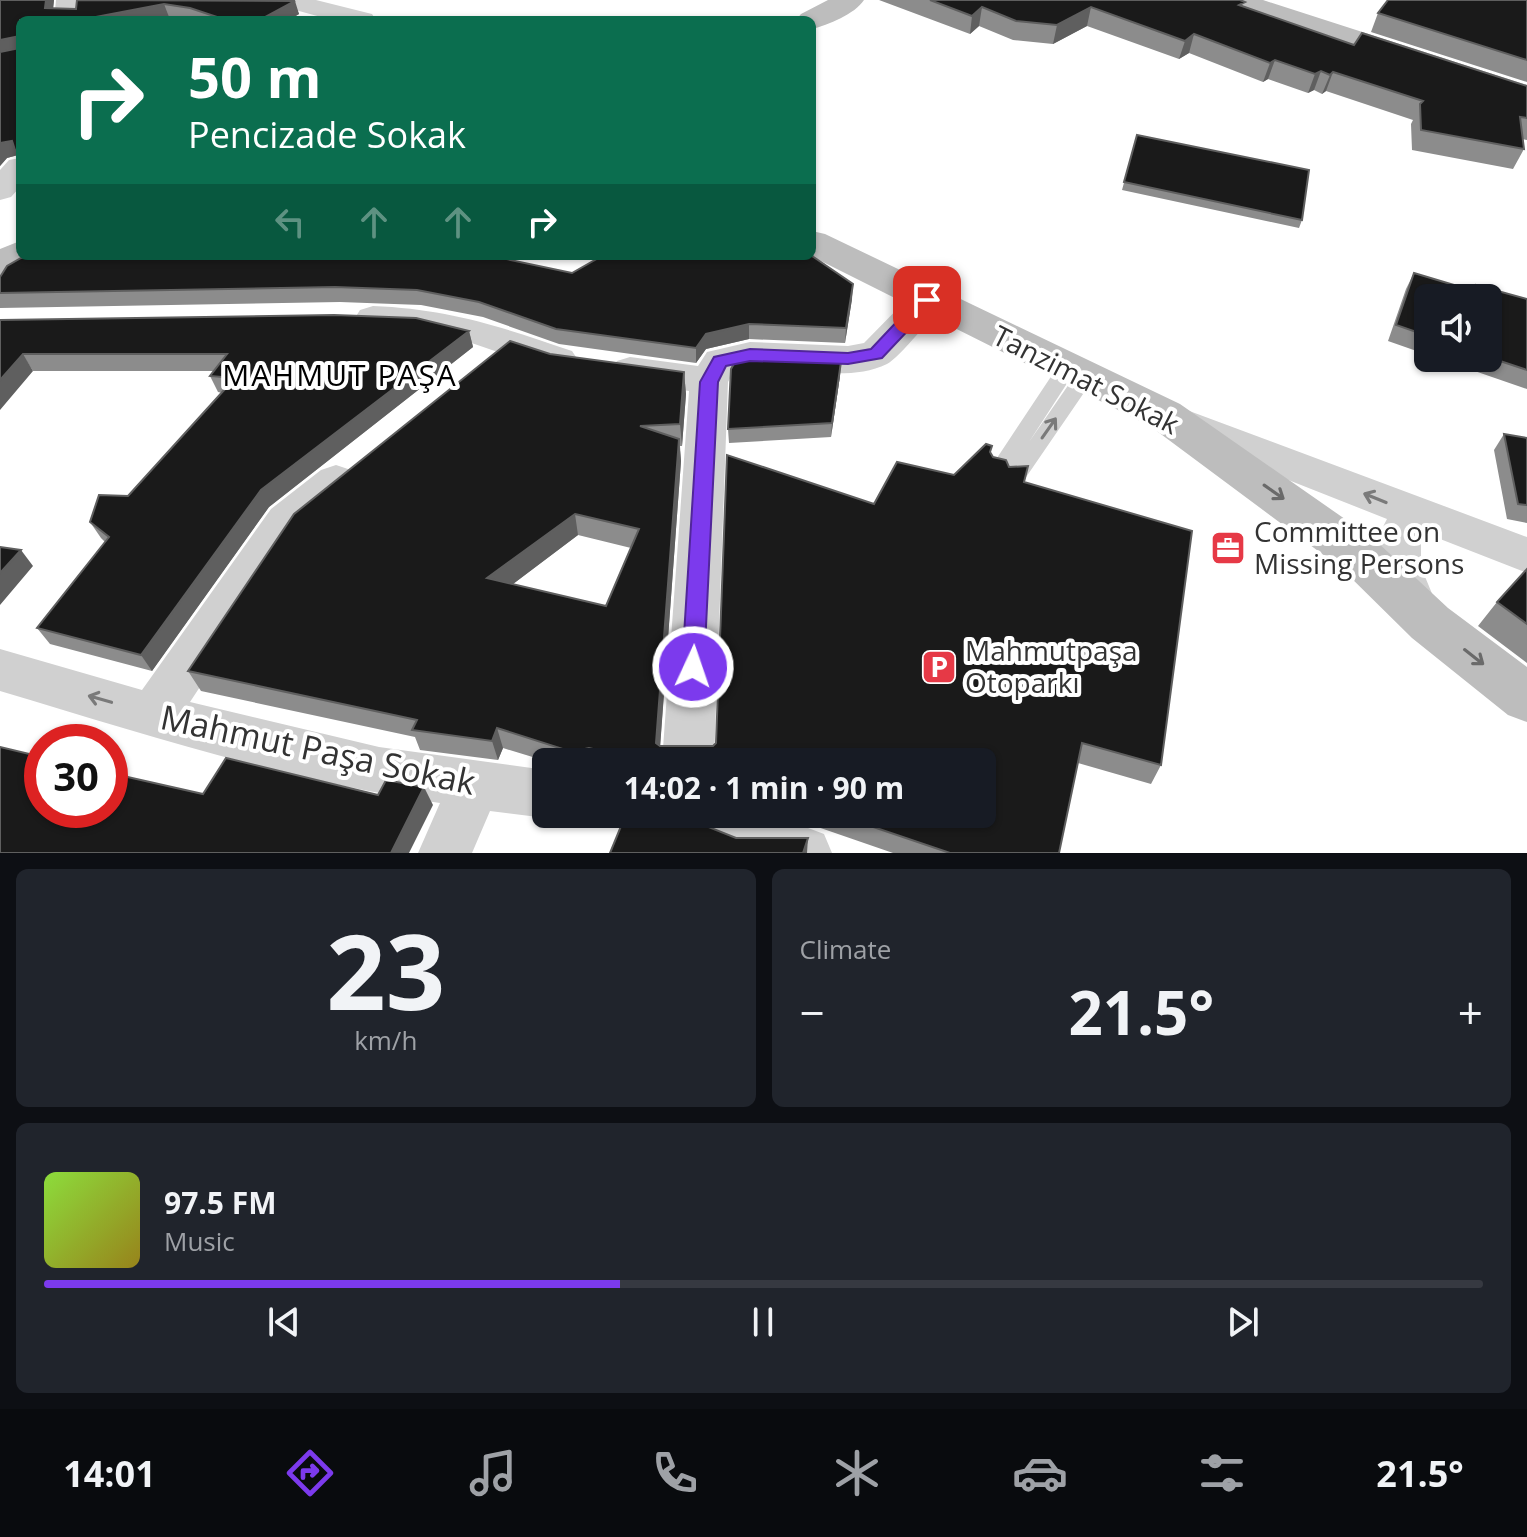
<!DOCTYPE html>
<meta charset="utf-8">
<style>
:root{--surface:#171b24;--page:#20242c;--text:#f1f3f6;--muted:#9ea1a6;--line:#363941;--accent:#7c3aed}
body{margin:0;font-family:"Open Sans",sans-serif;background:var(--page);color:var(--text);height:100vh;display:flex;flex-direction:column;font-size:30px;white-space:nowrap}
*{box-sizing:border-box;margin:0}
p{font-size:26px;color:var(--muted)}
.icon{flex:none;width:44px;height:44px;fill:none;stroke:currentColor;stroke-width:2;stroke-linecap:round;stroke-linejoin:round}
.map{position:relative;height:853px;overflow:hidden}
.drawer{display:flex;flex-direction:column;gap:16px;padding:16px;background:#0d0f14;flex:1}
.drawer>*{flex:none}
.banner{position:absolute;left:16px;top:16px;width:800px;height:244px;border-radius:12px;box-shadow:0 2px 6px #0004;background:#0b6e4f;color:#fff;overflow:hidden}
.fabs{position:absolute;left:1414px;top:284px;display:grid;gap:16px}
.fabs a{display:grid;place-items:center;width:88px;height:88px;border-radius:12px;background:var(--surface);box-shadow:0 2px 6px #0004;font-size:40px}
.speed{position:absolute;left:24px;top:724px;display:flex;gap:16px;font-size:40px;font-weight:700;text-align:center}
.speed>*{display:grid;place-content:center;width:104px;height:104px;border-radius:50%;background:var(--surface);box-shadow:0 2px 6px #0004;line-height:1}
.speed .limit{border:12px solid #d22;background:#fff;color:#111}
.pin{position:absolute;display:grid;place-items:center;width:68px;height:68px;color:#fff;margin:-34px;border-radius:16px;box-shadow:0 4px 12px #0006}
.me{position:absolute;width:88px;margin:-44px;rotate:3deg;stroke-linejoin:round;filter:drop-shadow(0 0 6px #0008)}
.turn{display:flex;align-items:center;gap:28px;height:168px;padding:0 40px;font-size:36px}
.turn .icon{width:104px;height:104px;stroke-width:2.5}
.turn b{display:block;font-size:56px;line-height:68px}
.lanes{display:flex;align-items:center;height:76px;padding:0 40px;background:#0003;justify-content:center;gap:40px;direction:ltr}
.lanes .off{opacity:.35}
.big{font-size:60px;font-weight:700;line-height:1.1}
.drawer .card{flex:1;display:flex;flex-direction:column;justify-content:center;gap:12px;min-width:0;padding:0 28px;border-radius:12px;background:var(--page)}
.drawer .dial{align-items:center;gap:0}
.dial b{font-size:104px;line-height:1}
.song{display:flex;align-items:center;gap:24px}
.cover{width:96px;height:96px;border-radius:12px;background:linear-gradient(135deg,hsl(90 70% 55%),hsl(50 70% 35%))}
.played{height:8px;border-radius:4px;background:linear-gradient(90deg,var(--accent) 40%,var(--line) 40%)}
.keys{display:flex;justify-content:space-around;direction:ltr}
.heat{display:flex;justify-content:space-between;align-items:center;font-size:44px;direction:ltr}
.drawer .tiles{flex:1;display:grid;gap:16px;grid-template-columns:1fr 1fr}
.card:last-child{grid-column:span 2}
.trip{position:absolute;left:532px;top:748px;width:464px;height:80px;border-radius:12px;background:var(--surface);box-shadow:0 2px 6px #0004;font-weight:700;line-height:80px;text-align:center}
.tab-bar{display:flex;height:128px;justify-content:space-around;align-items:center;background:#090b0e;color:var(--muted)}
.tab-bar .icon{width:56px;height:56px}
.tab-bar .selected{color:var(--accent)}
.tab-bar b{font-size:36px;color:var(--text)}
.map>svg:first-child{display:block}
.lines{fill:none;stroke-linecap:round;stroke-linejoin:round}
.lane{fill:#d0d0d0;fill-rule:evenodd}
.street{fill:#d0d0d0;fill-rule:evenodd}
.secondary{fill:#bdbdbd;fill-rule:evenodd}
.wall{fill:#8c8c8c;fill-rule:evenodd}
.shaded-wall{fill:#5f5f5f}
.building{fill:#1a1a1a;stroke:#5f5f5f;stroke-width:2;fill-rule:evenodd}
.oneway{stroke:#7a7a7a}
.oneway2{stroke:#6a6a6a}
.route{fill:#7c3aed;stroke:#51269a;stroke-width:2}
.labels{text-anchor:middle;stroke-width:8;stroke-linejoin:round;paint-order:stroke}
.street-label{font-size:28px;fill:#333;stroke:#fff}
.poi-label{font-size:28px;fill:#333;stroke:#fff;text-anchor:start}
.neighbourhood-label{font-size:30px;letter-spacing:2px;fill:#000;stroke:#fff}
.near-street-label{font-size:34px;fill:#333;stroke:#fff}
</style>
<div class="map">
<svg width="1527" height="853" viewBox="0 0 1527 853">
<rect width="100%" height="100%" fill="#fff"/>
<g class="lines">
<path class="lane" d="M1067,361L1077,368L1029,442L1078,371H1092L1095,376L1092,381L1020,486H1006L1004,478L991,477L988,472L991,467L1060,363Z"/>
<path class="street" d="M56,0H82L80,20H54Z
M273,0H316L372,14L376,20H332L277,5Z
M20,158V187L11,197L0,200V170L9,160Z
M927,288L940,292L945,300C937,312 899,358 887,364C841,386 782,361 734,371L728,382L714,762H662L689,391L617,379L611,370L617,361L630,357L698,366L707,352L750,342L848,346L864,343L914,292Z
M373,306C449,309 502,327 572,351L578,360L572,369L559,373L463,340L421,332L360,326L355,318L360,310Z
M1184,409L1527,537V573L1435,537L1421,540V567L1438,608L1431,621L1415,627L1399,621C1380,584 1366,558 1387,519L1170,433L1164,423L1170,413Z
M336,465L351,470L357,481L351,492L301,533L190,702L379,747L546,770V814H558L546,818L490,811L472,853H418L440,803C291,782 144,734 0,691V649L142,690L271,509L321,470Z
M677,814H771L824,834L832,853H738L684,832Z"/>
<path class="secondary" d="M828,0H864C855,14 828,25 812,29V20H796L801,14Z
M1220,0H1263L1527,85V105L1224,6Z
M812,231L825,234L1180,404L1375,540L1448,608L1527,667V722L1508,715L1412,638L1341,568L1150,426L811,256Z
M20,241V256H37L13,273L0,277V249Z"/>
</g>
<path class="wall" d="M0,0H54L53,8L76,9L77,0H293L299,14L289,20H185L169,17L155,20H20V159L18,155L7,158L0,166Z
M879,0H1240L1243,6L1354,45L1527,86V140L1522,139L1524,149L1513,169L1412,150L1411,124L1413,120L1326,91L1322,94L1314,90L1308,93L1268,79L1263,82L1189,53L1179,59L1087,26L1053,44L1013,40L979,26L970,34Z
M1527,0V82L1371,32L1378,13Z
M1137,135L1302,220L1299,228L1122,190Z
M572,273L852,299L845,343L749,339L706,349L696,363L559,344L483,317L421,305L340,302L0,308V277Z
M1414,273L1473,291L1476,285L1527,299V389L1437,358H1488V298H1428V355L1388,341L1406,289Z
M0,320L469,331L473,347L269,507L152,671L50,644L37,628L105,542L101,538L90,522L128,496L222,393L218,392L210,376L214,371H33Z
M550,354L684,372L686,394L682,446H680L681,461L660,746H713L716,743L874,504L954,475L990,453L993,457L1009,467L1024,482L1161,765L1151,784L1078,763L1059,853H893L780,814H982V762H549L503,748L498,760L420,750L415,737L201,691L188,671ZM578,535L631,548L606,606L513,584Z
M840,376L831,437L729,443L728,429Z
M1504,434L1527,438V523L1507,519L1494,450Z
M1527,569V663L1478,626L1497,602Z"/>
<path class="shaded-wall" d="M46,0H54L52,20L45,8Z
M295,1L299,14L289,20H265V17Z
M164,4L169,17L155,20H80Z
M982,7L979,26L970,34L972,16Z
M1091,7L1087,26L1053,44L1057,25Z
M1194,34L1189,53L1179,59L1185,41Z
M15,37L20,47L0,55V40Z
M1275,60L1268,79L1263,82L1270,63Z
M1321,71L1314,90L1308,93L1315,74Z
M1333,72L1326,91L1322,94L1330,75Z
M12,141L18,155L7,158L0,166V143Z
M853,284L852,299L845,343L846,328Z
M749,324V339L706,349L696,363V348L706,334Z
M469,331L473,347L269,507L152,671L141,655L261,490Z
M23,354L33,371L0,410V380Z
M841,362L840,376L831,437L832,423Z
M684,372L686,394L682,446L680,424Z
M679,439L681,461L659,762L656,743Z
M575,514L578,535L493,599L487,578Z
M21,550L33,566L0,605V573Z
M497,728L503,748L498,760L492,741Z
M589,748L592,762H575L572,752Z
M424,787L433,805L409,853H391Z
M808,838L807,853H803Z"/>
<path class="building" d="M0,0H46L45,8L76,9L77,0L295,1L265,17V20H226L190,8L164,4L80,20H20V151L15,150L12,141L0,143V52L15,49V37L0,40Z
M930,0H1240L1245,2L1239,5L1354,45L1362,33L1527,86V118L1520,117L1524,149L1421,130L1420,104L1423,101L1333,72L1330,75L1321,71L1315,74L1275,60L1270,63L1194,34L1185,41L1091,7L1057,25L1016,21L982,7L972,16Z
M1388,0H1527V60L1378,13Z
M1137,135L1309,170L1302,220L1124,182Z
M30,256H492L572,273L602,256H812L853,284L846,328L749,324L706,334L696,348L556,329L479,302L417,290L335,287L0,293V277L7,266L21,258Z
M1414,273L1474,291L1476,285L1527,299V370L1488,357V298H1428V336L1396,325Z
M334,315L416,318L469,331L261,490L141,655L37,628L109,537L90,522L99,495L128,496L235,378L210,376L227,354H23L0,380V320Z
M510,341L550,354L684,372L680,424L640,426L679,439L656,743L660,746H713L716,743L727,455L874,504L897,462L954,475L986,444L992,446L990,452L993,457L1006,460L1009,467L1028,466L1024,482L1192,531L1161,765L1082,743L1059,853H950L835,814H982V762H648L589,748L572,752L497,728L492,741L412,730L417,720L188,671L294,514ZM575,514L639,529L606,606L487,578Z
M772,358L841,362L832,423L728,429L731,369L736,360Z
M1504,434L1527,438V505L1518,504Z
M0,547L21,550L0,573Z
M1527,569V624L1497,602Z
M0,747L42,757V810H110V773L203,794L226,758L378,795L386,780L424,787L391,853H0Z
M626,814H680L681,816L736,838H808L803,853H610Z"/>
<defs><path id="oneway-shaft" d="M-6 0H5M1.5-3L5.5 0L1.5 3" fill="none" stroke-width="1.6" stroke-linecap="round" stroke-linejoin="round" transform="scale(2)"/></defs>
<g class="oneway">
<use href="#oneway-shaft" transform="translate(1049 428) rotate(-55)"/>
<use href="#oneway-shaft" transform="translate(1375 498) rotate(-158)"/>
<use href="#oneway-shaft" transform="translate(100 699) rotate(-164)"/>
</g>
<g class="oneway2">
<use href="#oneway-shaft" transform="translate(1274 492) rotate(35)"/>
<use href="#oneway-shaft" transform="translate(1474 657) rotate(38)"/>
</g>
<path class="route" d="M927,295L935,300L933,304L882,358L848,364L750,361L726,366L718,382L704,667L701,674L693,676L686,674L682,667L700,382L714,357L750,349L848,353L871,349L921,296Z"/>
<defs>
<g id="office-square" transform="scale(1.8)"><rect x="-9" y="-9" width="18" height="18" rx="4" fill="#e63946" stroke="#fff"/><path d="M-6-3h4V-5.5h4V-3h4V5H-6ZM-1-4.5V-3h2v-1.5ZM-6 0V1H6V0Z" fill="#fff"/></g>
<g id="parking-square" transform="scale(1.8)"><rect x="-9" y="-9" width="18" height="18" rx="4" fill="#e63946" stroke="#fff"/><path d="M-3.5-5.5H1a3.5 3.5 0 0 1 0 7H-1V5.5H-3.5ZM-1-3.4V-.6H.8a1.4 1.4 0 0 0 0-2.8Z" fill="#fff"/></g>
</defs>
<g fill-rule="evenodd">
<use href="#office-square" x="1228" y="548"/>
<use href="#parking-square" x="939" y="667"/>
</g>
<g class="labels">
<g class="street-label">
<text transform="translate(1086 380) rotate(27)" y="10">Tanzimat Sokak</text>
</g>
<g class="poi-label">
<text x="1254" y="542">Committee on<tspan x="1254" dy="32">Missing Persons</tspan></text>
<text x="965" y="661">Mahmutpaşa<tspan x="965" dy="32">Otoparkı</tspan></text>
</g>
<g class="neighbourhood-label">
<text x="340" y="386">MAHMUT PAŞA</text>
</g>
<g class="near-street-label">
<text transform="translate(318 750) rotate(12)" y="12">Mahmut Paşa Sokak</text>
</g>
</g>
</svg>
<div class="fabs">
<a><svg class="icon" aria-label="sound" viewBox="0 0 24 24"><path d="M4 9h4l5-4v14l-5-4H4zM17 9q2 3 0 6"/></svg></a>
</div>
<div class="speed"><div class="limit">30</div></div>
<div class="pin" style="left:927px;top:300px;background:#d93025"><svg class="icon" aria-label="arrive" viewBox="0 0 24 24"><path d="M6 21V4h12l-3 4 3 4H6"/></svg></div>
<svg class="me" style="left:693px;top:667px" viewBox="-20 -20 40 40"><circle r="17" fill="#7c3aed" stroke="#fff" stroke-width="3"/><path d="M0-11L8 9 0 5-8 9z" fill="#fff"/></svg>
<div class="trip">14:02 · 1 min · 90 m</div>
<div class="banner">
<div class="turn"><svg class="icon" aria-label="right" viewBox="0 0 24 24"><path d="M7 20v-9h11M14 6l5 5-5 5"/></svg><div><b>50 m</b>Pencizade Sokak</div></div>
<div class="lanes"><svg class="icon off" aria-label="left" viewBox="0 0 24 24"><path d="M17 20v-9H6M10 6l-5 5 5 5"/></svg><svg class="icon off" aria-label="ahead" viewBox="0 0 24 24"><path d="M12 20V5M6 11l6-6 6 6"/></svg><svg class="icon off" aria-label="ahead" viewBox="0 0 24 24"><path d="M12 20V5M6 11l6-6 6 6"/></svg><svg class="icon" aria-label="right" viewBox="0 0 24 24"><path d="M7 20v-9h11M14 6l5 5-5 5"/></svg></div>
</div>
</div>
<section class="drawer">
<div class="tiles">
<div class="card dial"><b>23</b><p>km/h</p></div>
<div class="card"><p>Climate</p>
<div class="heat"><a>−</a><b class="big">21.5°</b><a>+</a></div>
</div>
<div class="card">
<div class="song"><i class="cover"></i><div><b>97.5 FM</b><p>Music</p></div></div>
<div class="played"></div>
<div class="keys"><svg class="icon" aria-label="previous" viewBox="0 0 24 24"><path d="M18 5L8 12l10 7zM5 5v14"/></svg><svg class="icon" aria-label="pause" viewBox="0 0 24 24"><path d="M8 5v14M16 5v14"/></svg><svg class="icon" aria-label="next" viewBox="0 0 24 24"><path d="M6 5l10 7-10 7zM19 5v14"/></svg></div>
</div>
</div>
</section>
<nav class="tab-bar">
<b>14:01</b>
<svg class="icon selected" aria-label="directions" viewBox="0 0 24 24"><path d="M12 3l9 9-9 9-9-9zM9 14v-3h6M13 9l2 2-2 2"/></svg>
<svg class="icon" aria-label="music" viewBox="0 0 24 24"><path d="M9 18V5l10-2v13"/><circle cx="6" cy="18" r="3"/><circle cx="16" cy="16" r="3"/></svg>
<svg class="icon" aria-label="phone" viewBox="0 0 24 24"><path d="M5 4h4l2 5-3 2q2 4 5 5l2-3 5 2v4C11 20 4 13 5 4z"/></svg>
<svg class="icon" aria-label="climate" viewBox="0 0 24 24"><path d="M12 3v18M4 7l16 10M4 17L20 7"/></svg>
<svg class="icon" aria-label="car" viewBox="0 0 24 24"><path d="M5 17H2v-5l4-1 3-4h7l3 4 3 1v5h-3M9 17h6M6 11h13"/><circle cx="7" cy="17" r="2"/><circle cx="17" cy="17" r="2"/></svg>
<svg class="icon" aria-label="filters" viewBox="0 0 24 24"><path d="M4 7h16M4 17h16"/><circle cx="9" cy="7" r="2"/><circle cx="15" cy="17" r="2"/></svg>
<b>21.5°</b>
</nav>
